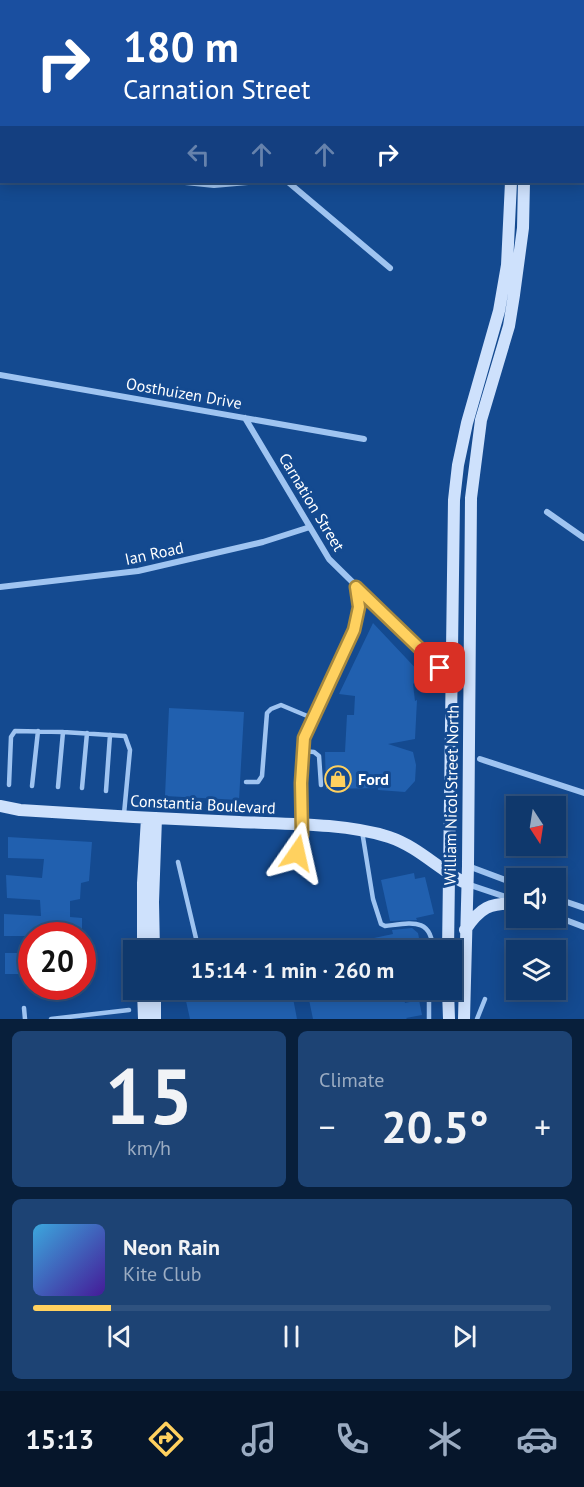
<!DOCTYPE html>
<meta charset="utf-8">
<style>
:root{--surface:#0f386c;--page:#1d4374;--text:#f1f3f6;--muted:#9bacc2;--line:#2f527f;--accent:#ffd15f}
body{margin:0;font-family:"PT Sans",sans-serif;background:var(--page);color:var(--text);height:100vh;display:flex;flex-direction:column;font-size:22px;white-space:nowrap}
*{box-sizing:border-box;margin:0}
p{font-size:20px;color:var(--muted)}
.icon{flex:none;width:33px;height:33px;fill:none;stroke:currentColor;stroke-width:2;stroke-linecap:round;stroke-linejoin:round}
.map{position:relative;height:1019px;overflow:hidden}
.drawer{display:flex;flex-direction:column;gap:12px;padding:12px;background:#081f3b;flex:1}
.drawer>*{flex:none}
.guide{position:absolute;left:0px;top:0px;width:585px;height:183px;box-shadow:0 3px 15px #0003,0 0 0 2px var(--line);background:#1a4fa0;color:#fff;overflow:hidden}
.needle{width:39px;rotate:168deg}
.tools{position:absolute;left:506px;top:796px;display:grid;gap:12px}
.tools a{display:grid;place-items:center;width:60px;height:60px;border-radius:0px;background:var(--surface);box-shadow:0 3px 15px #0003,0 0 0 2px var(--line);font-size:30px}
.speed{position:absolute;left:18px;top:922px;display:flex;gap:12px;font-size:30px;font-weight:700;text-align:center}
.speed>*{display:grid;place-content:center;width:78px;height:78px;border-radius:50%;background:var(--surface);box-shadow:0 3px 15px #0003,0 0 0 2px var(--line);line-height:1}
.speed .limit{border:9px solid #d22;background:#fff;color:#111}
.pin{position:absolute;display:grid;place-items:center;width:51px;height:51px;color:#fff;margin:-26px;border-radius:12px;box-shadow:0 3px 9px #0006}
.me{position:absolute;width:66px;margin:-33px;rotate:11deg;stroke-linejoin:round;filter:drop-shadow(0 0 4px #0008)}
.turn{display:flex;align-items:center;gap:21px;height:126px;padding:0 24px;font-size:27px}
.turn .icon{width:78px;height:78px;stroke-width:2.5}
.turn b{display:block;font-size:42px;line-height:51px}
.lanes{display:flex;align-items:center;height:57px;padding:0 24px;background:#0003;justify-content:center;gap:30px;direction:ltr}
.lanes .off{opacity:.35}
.big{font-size:45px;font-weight:600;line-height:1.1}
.drawer .card{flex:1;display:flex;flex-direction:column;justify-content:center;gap:9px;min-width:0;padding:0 21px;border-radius:9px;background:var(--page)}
.drawer .dial{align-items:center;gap:0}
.dial b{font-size:78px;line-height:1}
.song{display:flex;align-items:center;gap:18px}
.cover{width:72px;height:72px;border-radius:9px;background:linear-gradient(135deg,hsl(200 70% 55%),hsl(260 70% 35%))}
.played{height:6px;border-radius:3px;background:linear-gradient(90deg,var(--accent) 15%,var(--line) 15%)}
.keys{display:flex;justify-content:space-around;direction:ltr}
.heat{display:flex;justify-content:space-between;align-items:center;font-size:33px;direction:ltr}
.drawer .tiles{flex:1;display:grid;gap:12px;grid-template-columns:1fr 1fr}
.card:last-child{grid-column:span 2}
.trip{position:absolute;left:123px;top:940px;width:339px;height:60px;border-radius:0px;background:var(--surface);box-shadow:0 3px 15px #0003,0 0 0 2px var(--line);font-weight:600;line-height:60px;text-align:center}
.menu{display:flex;height:96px;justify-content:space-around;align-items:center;background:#06162b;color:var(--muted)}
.menu .icon{width:42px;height:42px}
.menu .on{color:var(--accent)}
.menu b{font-size:27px;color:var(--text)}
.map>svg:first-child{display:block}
.building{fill:#2160af}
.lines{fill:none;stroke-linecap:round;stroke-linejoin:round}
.lane{stroke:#9fc4f1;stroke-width:4.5}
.street{stroke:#9fc4f1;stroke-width:6}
.secondary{stroke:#cee1fc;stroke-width:12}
.route-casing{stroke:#a6883e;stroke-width:15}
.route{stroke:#ffd15f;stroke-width:10}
.labels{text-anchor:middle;stroke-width:6;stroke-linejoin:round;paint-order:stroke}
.street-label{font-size:16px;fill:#fff;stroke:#144a90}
.poi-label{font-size:16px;font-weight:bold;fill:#fff;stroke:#144a90;text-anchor:start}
</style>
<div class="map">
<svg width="584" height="1019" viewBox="0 0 584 1019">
<rect width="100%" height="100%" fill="#144a90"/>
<path class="building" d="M373,623L422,675L413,684L415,701L417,700L415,739L388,744L413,752L416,765L415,781L405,792L378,790V788L326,789L325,752H345L347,715H354L355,696L339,694Z
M169,708L244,712L239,800L165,796Z
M8,837L92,842L89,881L81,883L80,899L70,901V917L82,918V936H4V914L41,916L40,900L7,898L6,875L42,878L44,859L8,858Z
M414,873L415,879L425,877L434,914L416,918L417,920L390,921L381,880Z
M412,928L418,933L421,948H418L419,951H332L331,947L393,934L392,930Z
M5,953H32V974H5Z
M192,990H402L405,1003L419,1000L422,1015L406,1018L407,1019H313L308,995L293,998L297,1019H190L186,1001L189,1000L187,991Z"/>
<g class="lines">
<path class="lane" d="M302,751L314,752L319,756L321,785
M246,782H258L262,776L267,713L271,709L281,705L312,718
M9,785L11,737L15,731L63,732L125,736L130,750L124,814
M32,786L38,731
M58,787L63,732
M82,788L87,733
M106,791L110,735
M362,831L373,899L381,924L385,926C412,923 432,917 433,951
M302,835L307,844L308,854
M297,855L302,835V825
M178,862L199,951
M429,990V1019
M155,995L177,993
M24,1008L25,1019
M51,1019L129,1010
M477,1019L485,999"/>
<path class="street" d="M251,0V2
M422,2V0
M0,145H2
M185,182L214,185L248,182
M288,182L390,268
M0,375L364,439
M245,418L329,559L440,668
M547,512L584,538
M0,587L138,571L263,542L310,527
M480,759L584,793
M302,825L301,783L304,738L354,630L359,607L356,588
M468,866L516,884
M467,884L515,900
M555,898L584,908
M555,916L584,927"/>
<path class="secondary" d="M569,2L570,0
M584,7V6
M0,806L20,810C93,815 166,819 239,822C286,824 345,823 389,837C419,847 439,870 467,884
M465,930C480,908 490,902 516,904
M143,951V883L147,818
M154,951L153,902L156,818
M448,951L454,500L458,465L467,423L499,311L507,265L511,182
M143,990L144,1019
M155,990V1019
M448,990L449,1019
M464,1019L468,866L471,498L481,420L509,326L514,295L523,228L524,182"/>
</g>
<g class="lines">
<g class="route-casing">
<path id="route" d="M297,853L302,835L301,783L304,738L354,630L359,607L356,587L440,668"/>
</g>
<use href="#route" class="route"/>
</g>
<defs>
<g id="shop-ring" transform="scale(1.35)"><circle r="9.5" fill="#144a90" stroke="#ffd15f" stroke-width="1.5"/><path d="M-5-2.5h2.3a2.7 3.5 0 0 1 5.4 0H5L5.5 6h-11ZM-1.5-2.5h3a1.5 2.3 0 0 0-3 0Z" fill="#ffd15f"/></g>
</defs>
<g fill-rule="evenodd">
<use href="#shop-ring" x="338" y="779"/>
</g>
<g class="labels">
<g class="street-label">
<text transform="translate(184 393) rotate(10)" y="6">Oosthuizen Drive</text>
<text transform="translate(312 502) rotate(59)" y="6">Carnation Street</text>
<text transform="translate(154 553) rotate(-12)" y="6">Ian Road</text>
<text transform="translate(451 795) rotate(-89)" y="6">William Nicol Street North</text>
<text transform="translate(203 804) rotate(3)" y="6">Constantia Boulevard</text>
</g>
<g class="poi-label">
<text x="358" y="785">Ford</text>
</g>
</g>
</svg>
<div class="tools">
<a><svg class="needle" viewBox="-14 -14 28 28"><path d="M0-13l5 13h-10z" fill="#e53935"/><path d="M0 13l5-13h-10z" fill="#9bacc2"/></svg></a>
<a><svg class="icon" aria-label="sound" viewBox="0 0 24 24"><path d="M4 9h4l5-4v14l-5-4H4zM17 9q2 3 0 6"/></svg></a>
<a><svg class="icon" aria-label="layers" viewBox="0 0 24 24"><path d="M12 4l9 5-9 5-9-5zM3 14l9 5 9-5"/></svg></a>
</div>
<div class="speed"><div class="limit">20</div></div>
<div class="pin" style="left:440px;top:668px;background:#d93025"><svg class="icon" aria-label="arrive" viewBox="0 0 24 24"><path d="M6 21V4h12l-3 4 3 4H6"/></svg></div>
<svg class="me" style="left:297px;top:853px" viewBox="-20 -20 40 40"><path d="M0-17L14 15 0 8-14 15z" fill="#ffd15f" stroke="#fff" stroke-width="4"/></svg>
<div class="trip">15:14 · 1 min · 260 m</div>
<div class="guide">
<div class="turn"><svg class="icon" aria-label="right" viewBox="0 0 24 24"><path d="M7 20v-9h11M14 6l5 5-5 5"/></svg><div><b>180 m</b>Carnation Street</div></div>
<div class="lanes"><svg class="icon off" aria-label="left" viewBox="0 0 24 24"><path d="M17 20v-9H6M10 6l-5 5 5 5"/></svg><svg class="icon off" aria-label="ahead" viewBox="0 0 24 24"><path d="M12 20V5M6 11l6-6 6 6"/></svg><svg class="icon off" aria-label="ahead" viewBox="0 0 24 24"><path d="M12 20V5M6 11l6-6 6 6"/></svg><svg class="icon" aria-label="right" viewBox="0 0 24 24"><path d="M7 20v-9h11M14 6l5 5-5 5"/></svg></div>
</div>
</div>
<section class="drawer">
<div class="tiles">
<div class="card dial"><b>15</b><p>km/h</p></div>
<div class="card"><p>Climate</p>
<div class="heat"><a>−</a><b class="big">20.5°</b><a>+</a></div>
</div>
<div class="card">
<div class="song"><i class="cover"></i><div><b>Neon Rain</b><p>Kite Club</p></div></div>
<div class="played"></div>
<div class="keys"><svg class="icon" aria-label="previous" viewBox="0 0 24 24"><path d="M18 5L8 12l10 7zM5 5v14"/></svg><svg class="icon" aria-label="pause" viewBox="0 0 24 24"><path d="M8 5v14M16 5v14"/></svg><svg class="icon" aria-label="next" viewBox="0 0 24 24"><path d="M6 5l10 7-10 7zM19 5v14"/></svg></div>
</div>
</div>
</section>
<nav class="menu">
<b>15:13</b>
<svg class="icon on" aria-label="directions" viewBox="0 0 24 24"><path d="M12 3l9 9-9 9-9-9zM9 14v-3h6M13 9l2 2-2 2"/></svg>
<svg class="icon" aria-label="music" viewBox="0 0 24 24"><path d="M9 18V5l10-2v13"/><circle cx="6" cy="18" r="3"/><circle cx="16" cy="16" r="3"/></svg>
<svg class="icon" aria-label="phone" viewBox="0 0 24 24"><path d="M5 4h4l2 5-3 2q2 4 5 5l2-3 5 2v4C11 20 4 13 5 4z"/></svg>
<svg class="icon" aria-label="climate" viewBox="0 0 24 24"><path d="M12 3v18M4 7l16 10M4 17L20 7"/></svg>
<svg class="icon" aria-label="car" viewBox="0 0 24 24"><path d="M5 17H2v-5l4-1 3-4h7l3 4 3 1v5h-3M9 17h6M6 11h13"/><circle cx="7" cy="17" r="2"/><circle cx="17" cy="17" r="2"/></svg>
</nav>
